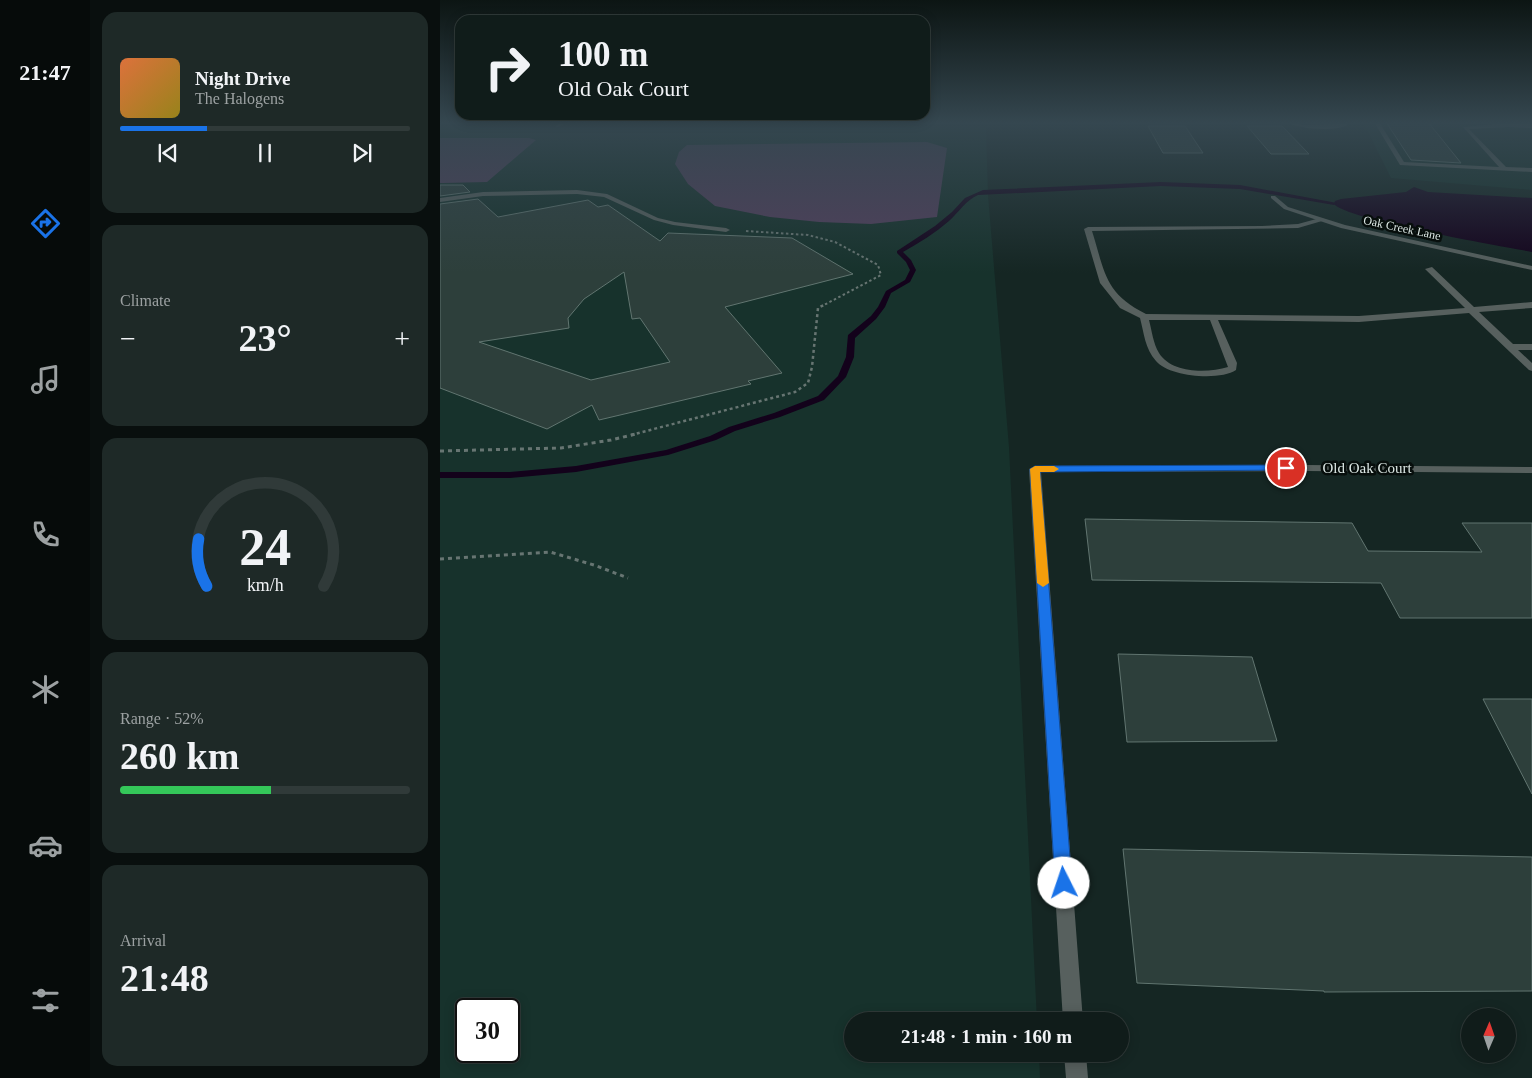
<!DOCTYPE html>
<meta charset="utf-8">
<style>
:root{--surface:#101c1a;--page:#1e2927;--text:#f1f3f6;--muted:#9ca1a2;--line:#303a39;--accent:#1a73e8}
body{margin:0;font-family:"Times New Roman",serif;background:var(--page);color:var(--text);height:100vh;display:flex;flex-direction:column;font-size:19px;white-space:nowrap}
*{box-sizing:border-box;margin:0}
p{font-size:16px;color:var(--muted)}
.icon{flex:none;width:28px;height:28px;fill:none;stroke:currentColor;stroke-width:2;stroke-linecap:round;stroke-linejoin:round}
.map{position:relative;flex:1;overflow:hidden}
.panel{display:flex;flex-direction:column;gap:12px;padding:12px;background:#090f0e;width:350px}
.panel>*{flex:none}
.banner{position:absolute;left:15px;top:15px;width:475px;height:105px;border-radius:15px;box-shadow:0 2px 12px #0003,0 0 0 1px var(--line);background:#101c1a;color:var(--text);overflow:hidden}
.needle{width:32px;rotate:2deg}
.controls{position:absolute;left:1021px;top:1008px;display:grid;gap:10px}
.controls a{display:grid;place-items:center;width:55px;height:55px;border-radius:50%;background:var(--surface);box-shadow:0 2px 12px #0003,0 0 0 1px var(--line);font-size:25px}
.speed{position:absolute;left:15px;top:998px;display:flex;gap:10px;font-size:25px;font-weight:700;text-align:center}
.speed>*{display:grid;place-content:center;width:65px;height:65px;border-radius:50%;background:var(--surface);box-shadow:0 2px 12px #0003,0 0 0 1px var(--line);line-height:1}
.speed .limit{border:2px solid #111;border-radius:8px;background:#fff;color:#111}
.pin{position:absolute;display:grid;place-items:center;width:42px;height:42px;color:#fff;margin:-21px;border:2px solid #fff;border-radius:50%;box-shadow:0 1px 5px #0007}
.me{position:absolute;width:55px;margin:-28px;rotate:356deg;stroke-linejoin:round;filter:drop-shadow(0 0 4px #0008)}
.turn{display:flex;align-items:center;gap:18px;height:105px;padding:0 20px;font-size:22px}
.turn .icon{width:65px;height:65px;stroke-width:2.5}
.turn b{display:block;font-size:35px;line-height:42px}
.big{font-size:38px;font-weight:700;line-height:1.1}
.panel .card{flex:1;display:flex;flex-direction:column;justify-content:center;gap:8px;min-width:0;padding:0 18px;border-radius:15px;background:var(--page)}
.panel .dial{align-items:center;gap:0}
.dial svg{height:130px;overflow:visible;fill:none;stroke:var(--line);stroke-width:7;stroke-linecap:round;text-anchor:middle}
.dial text{fill:var(--text);stroke:none}
.song{display:flex;align-items:center;gap:15px}
.cover{width:60px;height:60px;border-radius:8px;background:linear-gradient(135deg,hsl(20 70% 55%),hsl(50 70% 35%))}
.played{height:5px;border-radius:2px;background:linear-gradient(90deg,var(--accent) 30%,var(--line) 30%)}
.keys{display:flex;justify-content:space-around;direction:ltr}
.heat{display:flex;justify-content:space-between;align-items:center;font-size:28px;direction:ltr}
.charge{height:8px;border-radius:4px;background:linear-gradient(90deg,#34c759 52%,var(--line) 0)}
.trip{position:absolute;left:404px;top:1012px;width:285px;height:50px;border-radius:25px;background:var(--surface);box-shadow:0 2px 12px #0003,0 0 0 1px var(--line);font-weight:700;line-height:50px;text-align:center}
main{display:flex;flex:1;min-height:0}
.tab-bar{display:flex;flex-direction:column;width:90px;justify-content:space-around;align-items:center;background:#060b0a;color:var(--muted)}
.tab-bar .icon{width:35px;height:35px}
.tab-bar .selected{color:var(--accent)}
.tab-bar b{font-size:22px;color:var(--text)}
.map>svg:first-child{display:block}
.built{fill:#17322c;fill-rule:evenodd}
.green{fill:#523f5c}
.water{fill:#13021b}
.lines{fill:none;stroke-linecap:round;stroke-linejoin:round}
.stream{fill:#13021b;fill-rule:evenodd}
.building{fill:#2d3f3b;stroke:#617570;fill-rule:evenodd}
.path-far2{stroke:#677572;stroke-width:2;stroke-dasharray:2.5 2.5;stroke-linecap:butt}
.path-far1{stroke:#677572;stroke-width:2.5;stroke-dasharray:3 3;stroke-linecap:butt}
.path{stroke:#677572;stroke-width:3;stroke-dasharray:4 4;stroke-linecap:butt}
.service{fill:#57605e;fill-rule:evenodd}
.minor{fill:#57605e;fill-rule:evenodd}
.route{fill:#1a73e8;stroke:#114b97}
.slow{fill:#f59e0b}
.labels{text-anchor:middle;stroke-width:5;stroke-linejoin:round;paint-order:stroke}
.far-street-label{font-size:12px;fill:#dde8e5;stroke:#070e0c}
.street-label{font-size:15px;fill:#dde8e5;stroke:#070e0c}
</style>
<main>
<nav class="tab-bar">
<b>21:47</b>
<svg class="icon selected" aria-label="directions" viewBox="0 0 24 24"><path d="M12 3l9 9-9 9-9-9zM9 14v-3h6M13 9l2 2-2 2"/></svg>
<svg class="icon" aria-label="music" viewBox="0 0 24 24"><path d="M9 18V5l10-2v13"/><circle cx="6" cy="18" r="3"/><circle cx="16" cy="16" r="3"/></svg>
<svg class="icon" aria-label="phone" viewBox="0 0 24 24"><path d="M5 4h4l2 5-3 2q2 4 5 5l2-3 5 2v4C11 20 4 13 5 4z"/></svg>
<svg class="icon" aria-label="climate" viewBox="0 0 24 24"><path d="M12 3v18M4 7l16 10M4 17L20 7"/></svg>
<svg class="icon" aria-label="car" viewBox="0 0 24 24"><path d="M5 17H2v-5l4-1 3-4h7l3 4 3 1v5h-3M9 17h6M6 11h13"/><circle cx="7" cy="17" r="2"/><circle cx="17" cy="17" r="2"/></svg>
<svg class="icon" aria-label="filters" viewBox="0 0 24 24"><path d="M4 7h16M4 17h16"/><circle cx="9" cy="7" r="2"/><circle cx="15" cy="17" r="2"/></svg>
</nav>
<section class="panel">
<div class="card">
<div class="song"><i class="cover"></i><div><b>Night Drive</b><p>The Halogens</p></div></div>
<div class="played"></div>
<div class="keys"><svg class="icon" aria-label="previous" viewBox="0 0 24 24"><path d="M18 5L8 12l10 7zM5 5v14"/></svg><svg class="icon" aria-label="pause" viewBox="0 0 24 24"><path d="M8 5v14M16 5v14"/></svg><svg class="icon" aria-label="next" viewBox="0 0 24 24"><path d="M6 5l10 7-10 7zM19 5v14"/></svg></div>
</div>
<div class="card"><p>Climate</p>
<div class="heat"><a>−</a><b class="big">23°</b><a>+</a></div>
</div>
<div class="card dial"><svg viewBox="0 0 100 80">
<path d="M14 69A42 42 0 1 1 86 69"/>
<path d="M14 69A42 42 0 0 1 9 40" stroke="#1a73e8"/>
<text x="50" y="56" font-size="32" font-weight="700">24</text>
<text x="50" y="72" font-size="11">km/h</text>
</svg></div>
<div class="card"><p>Range · 52%</p><b class="big">260 km</b><div class="charge"></div></div>
<div class="card"><p>Arrival</p><b class="big">21:48</b></div>
</section>
<div class="map">
<svg width="1092" height="1078" viewBox="0 0 1092 1078">
<rect width="100%" height="100%" fill="#152623"/>
<path class="built" d="M923,122H1092V190L951,178Z
M0,127H546L548,195L569,447L597,1021H412V1054H599L600,1078H0ZM26,1009H69V1051H26Z"/>
<path class="green" d="M0,138H89L96,140L47,182L3,183H0Z
M487,142L507,148L497,217L431,224L379,222L330,217L275,206L248,184L235,164L239,152L247,145Z"/>
<path class="water" d="M974,187L988,192L1092,198V252C1061,246 908,220 894,204L895,201L901,199L966,192Z"/>
<g class="lines">
<path class="stream" d="M721,182L800,185L897,203L894,205L800,189L721,186L538,195C526,200 519,212 509,221C495,233 479,243 463,252L471,260L476,270L470,282L451,293L445,307L436,319L415,338L414,357L406,377L384,400L340,417L295,431L276,440L228,455L136,472L70,478H0V472H70L136,466L226,450L270,436L289,427L334,413L378,396L398,376L406,357L408,335L431,316L438,307L446,291L465,280L470,270L466,262L457,253V251L495,226L512,212L525,198L543,190Z"/>
</g>
<path class="building" d="M946,122H988L1021,163L971,160Z
M708,126H745L763,153H723Z
M807,126H842L869,154H831Z
M0,185H23L30,192L0,196Z
M38,199L58,217L148,200L158,207L168,205L220,241L228,233L352,238L413,274L285,307L342,373L308,381L311,384L159,420L152,405L107,429L0,388V204ZM184,272L192,319L200,318L230,362L151,380L39,342L129,328L128,318L144,299Z
M645,519L912,523L928,551L1042,552L1022,523H1092V618H960L941,583L652,580Z
M678,654L812,657L837,741L687,742Z
M1043,699H1092V794Z
M683,849L1092,857V991L884,992V991L697,983Z"/>
<g class="lines">
<path class="path-far2" d="M306,231L368,235L395,242L438,265L441,275L384,305"/>
<path class="path-far1" d="M191,435L355,392L368,383L372,367L378,308L386,304"/>
<path class="path" d="M0,451L121,448L171,440L196,434
M0,559L110,552L154,565L188,578"/>
<path class="service" d="M120,122H126L119,127H115Z
M845,122L865,125L900,124H902L901,122H905L908,125C894,132 859,129 845,122Z
M934,122H939L964,162L1059,167L1023,127L1069,123L1092,124V128L1069,127L1029,129L1066,167L1092,168V172L960,165Z
M137,190L167,194L218,218L235,222L286,228L290,230L286,232L233,225L214,220L164,197L137,194L43,196L0,202V198L43,192Z
M880,218L883,220L882,221L858,228L652,231C665,272 664,293 706,314L919,316L1025,308L985,269L992,267L1034,307L1092,302V308L1039,312L1073,344H1092V350H1078L1092,363V371L1089,370L1029,313L919,322L778,320L797,363L796,370C780,381 729,377 716,361C705,349 704,333 700,318L680,308L660,283L644,229L648,227L822,226L858,224ZM709,320H770L788,367C768,373 732,374 719,353C713,343 712,331 709,320Z"/>
<path class="minor" d="M831,196H835L848,207L905,225L1092,266V270L901,228L844,209L831,198Z
M866,465L1092,467V473L866,471L601,472L643,1021H623L589,469L595,466Z
M624,1054H646L648,1078H626Z"/>
</g>
<linearGradient id="sky" x2="0" y2="1"><stop stop-color="#0c1513"/><stop offset="0.45" stop-color="#354750"/><stop offset="1" stop-color="#354750" stop-opacity="0"/></linearGradient>
<rect width="1092" height="273" fill="url(#sky)"/>
<path class="route" d="M846,465L851,468L850,470L600,472L632,883L630,889L624,891L618,889L615,883L590,469L595,466Z"/>
<path class="slow" d="M595,466H614L619,469L614,472H600L609,583L603,587L597,583L590,469Z"/>
<g class="labels">
<g class="far-street-label">
<text transform="translate(962 228) rotate(12)" y="4">Oak Creek Lane</text>
</g>
<g class="street-label">
<text x="927" y="473">Old Oak Court</text>
</g>
</g>
</svg>
<div class="controls">
<a><svg class="needle" viewBox="-14 -14 28 28"><path d="M0-13l5 13h-10z" fill="#e53935"/><path d="M0 13l5-13h-10z" fill="#9ca1a2"/></svg></a>
</div>
<div class="speed"><div class="limit">30</div></div>
<div class="pin" style="left:846px;top:468px;background:#d93025"><svg class="icon" aria-label="arrive" viewBox="0 0 24 24"><path d="M6 21V4h12l-3 4 3 4H6"/></svg></div>
<svg class="me" style="left:624px;top:883px" viewBox="-20 -20 40 40"><circle r="19" fill="#fff"/><path d="M0-13L10 11 0 6-10 11z" fill="#1a73e8"/></svg>
<div class="trip">21:48 · 1 min · 160 m</div>
<div class="banner">
<div class="turn"><svg class="icon" aria-label="right" viewBox="0 0 24 24"><path d="M7 20v-9h11M14 6l5 5-5 5"/></svg><div><b>100 m</b>Old Oak Court</div></div>
</div>
</div>
</main>
